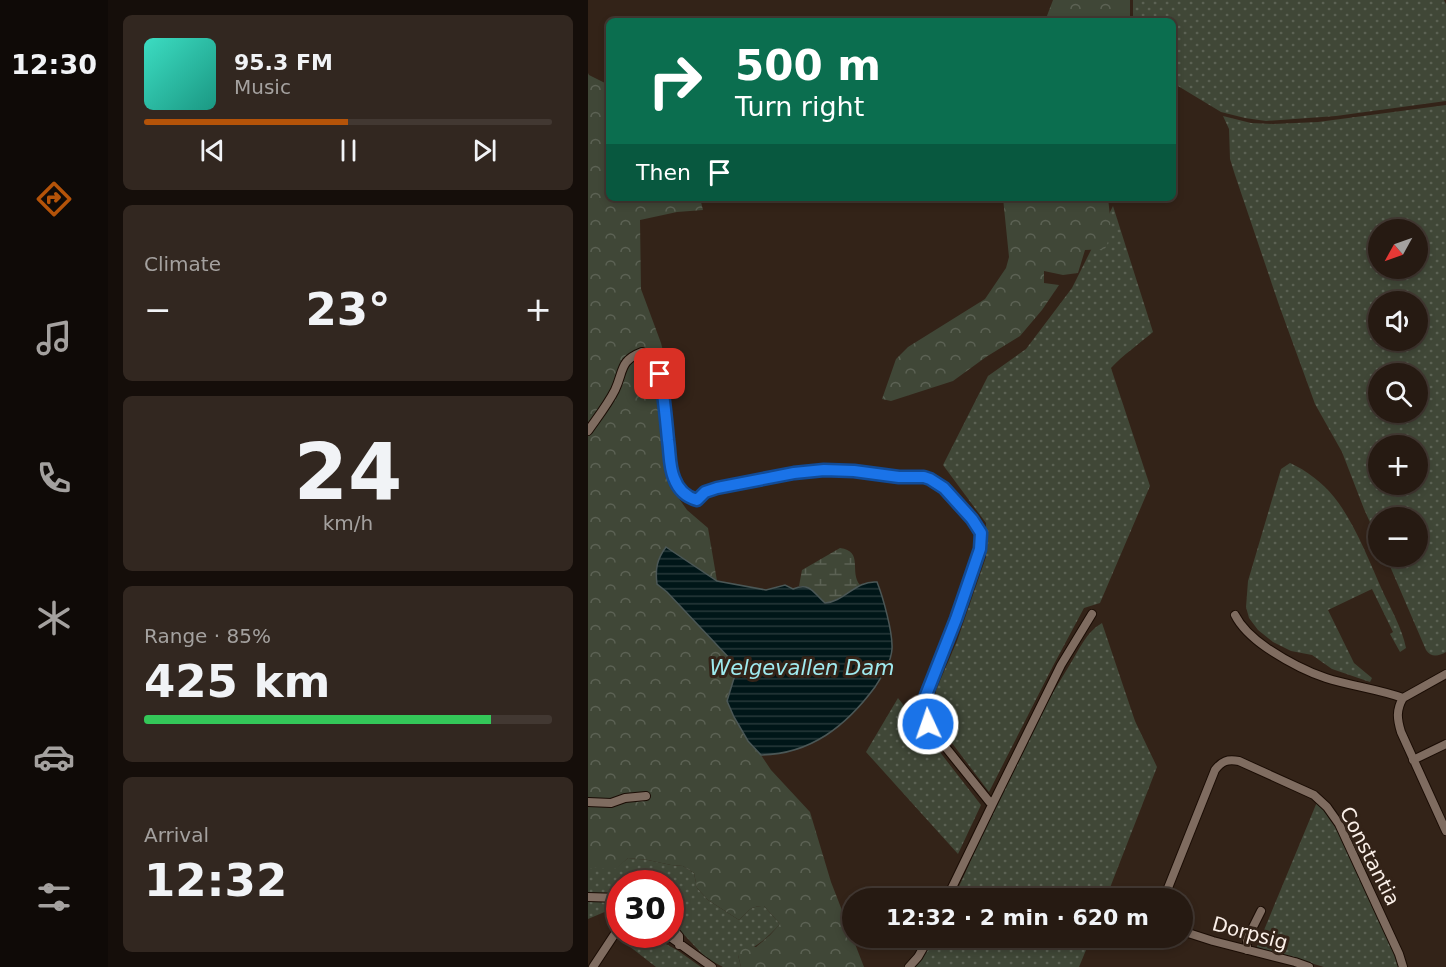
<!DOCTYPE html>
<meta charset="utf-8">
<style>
:root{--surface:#261a12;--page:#322720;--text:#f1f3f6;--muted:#a4a19f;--line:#423832;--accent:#b45309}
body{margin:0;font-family:"DejaVu Sans",sans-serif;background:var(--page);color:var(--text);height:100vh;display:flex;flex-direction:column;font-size:22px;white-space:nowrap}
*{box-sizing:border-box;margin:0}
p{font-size:20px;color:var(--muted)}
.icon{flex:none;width:33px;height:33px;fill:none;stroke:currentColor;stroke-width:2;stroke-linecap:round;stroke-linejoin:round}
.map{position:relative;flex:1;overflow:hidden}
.panel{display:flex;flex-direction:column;gap:15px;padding:15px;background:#150e0a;width:480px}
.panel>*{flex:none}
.hud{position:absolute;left:18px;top:18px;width:570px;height:183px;border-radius:9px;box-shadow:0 3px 9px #0003,0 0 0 2px var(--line);background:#0b6e4f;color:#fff;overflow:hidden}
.needle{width:39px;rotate:230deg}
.tools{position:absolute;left:780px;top:219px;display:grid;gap:12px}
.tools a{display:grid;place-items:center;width:60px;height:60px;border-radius:50%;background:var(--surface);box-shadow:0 3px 9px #0003,0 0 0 2px var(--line);font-size:30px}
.speed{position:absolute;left:18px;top:870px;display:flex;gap:12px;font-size:30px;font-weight:700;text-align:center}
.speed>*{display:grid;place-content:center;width:78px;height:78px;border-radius:50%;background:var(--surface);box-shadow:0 3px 9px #0003,0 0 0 2px var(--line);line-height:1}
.speed .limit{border:9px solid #d22;background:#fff;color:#111}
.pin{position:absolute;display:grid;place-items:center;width:51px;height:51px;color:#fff;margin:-26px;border-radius:12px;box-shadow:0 3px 9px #0006}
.me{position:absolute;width:66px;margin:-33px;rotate:357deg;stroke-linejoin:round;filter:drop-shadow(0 0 4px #0008)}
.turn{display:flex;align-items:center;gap:21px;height:126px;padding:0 30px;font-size:27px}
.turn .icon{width:78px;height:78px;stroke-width:2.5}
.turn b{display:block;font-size:42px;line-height:51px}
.then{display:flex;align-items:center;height:57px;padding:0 30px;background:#0003;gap:12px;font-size:22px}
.big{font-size:45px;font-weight:700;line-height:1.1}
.panel .tile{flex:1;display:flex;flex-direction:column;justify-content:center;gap:9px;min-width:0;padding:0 21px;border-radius:9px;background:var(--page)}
.panel .dial{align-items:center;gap:0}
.dial b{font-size:78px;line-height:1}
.song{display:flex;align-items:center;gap:18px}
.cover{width:72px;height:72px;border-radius:9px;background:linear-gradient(135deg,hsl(170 70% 55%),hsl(170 70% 35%))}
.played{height:6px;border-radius:3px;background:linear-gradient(90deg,var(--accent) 50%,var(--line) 50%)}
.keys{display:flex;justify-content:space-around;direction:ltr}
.heat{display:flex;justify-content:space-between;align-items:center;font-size:33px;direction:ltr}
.charge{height:9px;border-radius:4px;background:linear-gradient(90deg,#34c759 85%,var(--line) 0)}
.trip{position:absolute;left:254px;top:888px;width:351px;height:60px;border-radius:30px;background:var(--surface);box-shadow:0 3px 9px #0003,0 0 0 2px var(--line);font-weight:700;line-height:60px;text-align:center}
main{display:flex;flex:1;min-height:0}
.dock{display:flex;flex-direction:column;width:108px;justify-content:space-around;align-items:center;background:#0f0a07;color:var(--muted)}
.dock .icon{width:42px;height:42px}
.dock .selected{color:var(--accent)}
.dock b{font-size:27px;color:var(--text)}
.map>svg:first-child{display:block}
.grass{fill:url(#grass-dots);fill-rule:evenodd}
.forest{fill:url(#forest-crowns)}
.wetland{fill:url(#wetland-marsh)}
.water{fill:url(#water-rules);stroke:#4b5756;stroke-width:1.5}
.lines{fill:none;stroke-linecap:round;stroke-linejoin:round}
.minor-casing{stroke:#1a0c04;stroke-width:10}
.minor{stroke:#7f6c60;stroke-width:8}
.route-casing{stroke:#114b97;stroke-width:15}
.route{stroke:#1a73e8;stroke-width:10}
.labels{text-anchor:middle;stroke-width:6;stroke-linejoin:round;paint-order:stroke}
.street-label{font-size:20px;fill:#faefe8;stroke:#332318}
.water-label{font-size:21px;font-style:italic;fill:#9feaef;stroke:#332318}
</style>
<main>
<nav class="dock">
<b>12:30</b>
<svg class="icon selected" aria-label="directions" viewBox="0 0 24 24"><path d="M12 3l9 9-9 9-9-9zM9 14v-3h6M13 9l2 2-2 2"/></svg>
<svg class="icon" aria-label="music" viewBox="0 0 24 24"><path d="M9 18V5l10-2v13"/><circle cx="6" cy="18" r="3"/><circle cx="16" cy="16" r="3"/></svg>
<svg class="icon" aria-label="phone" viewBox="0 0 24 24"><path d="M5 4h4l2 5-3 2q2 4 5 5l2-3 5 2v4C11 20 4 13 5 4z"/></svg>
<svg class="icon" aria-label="climate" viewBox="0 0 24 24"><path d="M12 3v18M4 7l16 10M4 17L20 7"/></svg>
<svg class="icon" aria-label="car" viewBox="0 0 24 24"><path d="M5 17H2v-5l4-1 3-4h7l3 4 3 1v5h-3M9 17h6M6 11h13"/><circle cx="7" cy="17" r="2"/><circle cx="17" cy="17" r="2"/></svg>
<svg class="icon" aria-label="filters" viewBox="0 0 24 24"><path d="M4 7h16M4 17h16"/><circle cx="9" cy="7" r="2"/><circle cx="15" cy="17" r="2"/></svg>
</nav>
<section class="panel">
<div class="tile">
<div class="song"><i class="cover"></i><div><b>95.3 FM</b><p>Music</p></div></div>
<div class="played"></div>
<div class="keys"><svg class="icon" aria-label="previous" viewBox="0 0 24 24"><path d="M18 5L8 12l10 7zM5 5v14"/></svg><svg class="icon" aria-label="pause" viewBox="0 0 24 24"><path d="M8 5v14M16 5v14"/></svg><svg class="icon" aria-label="next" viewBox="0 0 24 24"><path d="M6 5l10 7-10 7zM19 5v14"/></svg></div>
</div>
<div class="tile"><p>Climate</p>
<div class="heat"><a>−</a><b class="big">23°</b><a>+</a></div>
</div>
<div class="tile dial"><b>24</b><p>km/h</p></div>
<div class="tile"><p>Range · 85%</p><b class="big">425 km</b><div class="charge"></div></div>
<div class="tile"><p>Arrival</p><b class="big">12:32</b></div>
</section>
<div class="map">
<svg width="858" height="967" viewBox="0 0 858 967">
<defs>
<pattern id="grass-dots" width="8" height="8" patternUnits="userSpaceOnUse" patternTransform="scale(1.5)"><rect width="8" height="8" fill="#404737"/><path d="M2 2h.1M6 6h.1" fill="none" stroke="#5c6254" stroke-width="1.8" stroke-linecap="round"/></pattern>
<pattern id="forest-crowns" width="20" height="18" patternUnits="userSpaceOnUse" patternTransform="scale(1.5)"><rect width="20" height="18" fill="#404737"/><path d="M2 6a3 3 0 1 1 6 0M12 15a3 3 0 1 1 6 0" fill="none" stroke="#5c6254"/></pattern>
<pattern id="wetland-marsh" width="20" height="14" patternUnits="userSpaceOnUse" patternTransform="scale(1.5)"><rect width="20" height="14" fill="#404737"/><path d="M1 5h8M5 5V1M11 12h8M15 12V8" fill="none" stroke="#5c6254"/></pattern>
<pattern id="water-rules" width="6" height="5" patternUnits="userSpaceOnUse" patternTransform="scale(1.5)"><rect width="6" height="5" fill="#001618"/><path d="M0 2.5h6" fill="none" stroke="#26383a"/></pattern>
</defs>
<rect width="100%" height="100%" fill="#332318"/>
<path class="grass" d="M545,0H856L858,4V101L748,116L678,121L657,118L633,112L585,83V21H545Z
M858,105V652C851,656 843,658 838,650L798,557L830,556V518H790V540L776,509L754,452L727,404L691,305L647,175L642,159L641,129L635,116L663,123L685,124L730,122ZM790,230H830V268H790ZM790,302H830V340H790ZM790,374H830V412H790ZM790,446H830V484H790Z
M525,206L565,332C551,344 535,355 523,368L562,486L512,603L496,608L465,666L401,792L345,718L348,690L369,641L398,557V523L355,465L400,376L438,349L484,288Z
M702,463C718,470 735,483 746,497C767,523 781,561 795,592C803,609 814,628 818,648L812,652L802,634L805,632L784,589L740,610L766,663L784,678L782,682L744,669L724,655L703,651L685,642L670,630L661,618L658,607L660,581L693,469Z
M514,623L547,721L569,767L518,898H365C377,876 386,851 397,828C422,772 449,717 481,666C491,650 498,632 514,623Z
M310,698L393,805L370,854L278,752Z
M729,802L744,815L813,967H736L669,947Z
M40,858L60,860L83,865L95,866L106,873L109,888L120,900L151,920C161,911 161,906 176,906L192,924C177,940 170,946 150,955L153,967H135L118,958L83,921L82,884H32L31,909L26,908L0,919V868H28Z
M41,935H61L89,950L113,967H68L32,939Z
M344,938H503L491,967H326L336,955Z"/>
<path class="forest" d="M465,0H542V21H457Z
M0,73L1,75L21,85V198H112L115,210L89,212L52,220L53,289L73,343L79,367L70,374L85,490L99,510L120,528L129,581L78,547L69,584L79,591L145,662C147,675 146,684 140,695L173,755L183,770L222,812L243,882L276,967H153L150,955L152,949L160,946L168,947L182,935L192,924L176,906C161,906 161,911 151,920L120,900L109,888L106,873L95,866L83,865L60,860L40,858L29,868H0Z
M415,198H520C522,216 525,232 517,249L497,250L490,273L475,275L456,271V283L471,285L454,310L432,336L398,357L365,381L303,401L294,399L308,359L320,347L397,299L418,268L421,257Z"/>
<path class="wetland" d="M252,548C276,551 261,572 272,585L244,603H237C229,596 224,586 211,586L214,570Z"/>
<path class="water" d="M78,547L129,581L178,590L197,585L205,589C223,582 225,593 237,603C256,602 268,580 289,582C295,597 305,633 304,649C303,663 294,676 287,687C258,726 223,754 173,755L160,741L146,717L139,701L147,675L145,662L79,592L69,584C67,569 69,559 78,547Z"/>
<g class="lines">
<g class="minor-casing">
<path id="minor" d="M0,431C9,418 20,404 27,390C36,371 31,361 54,352C97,367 58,486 109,500L117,492L129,487L216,472L236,470L266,471L311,477H336L342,479L356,488L384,519L393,533L392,549L368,619L338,695L336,713L340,724L347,734L404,805L359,898
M647,615C654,629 666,639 679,648C697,660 717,671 738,678C763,686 790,689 815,698L858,674
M815,698C808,710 809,719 813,732L858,831
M825,760L858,744
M0,802L23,803L37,798L58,796
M404,805L473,665L504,614
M0,897L32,898
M576,898L627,770C634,761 639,759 651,761L726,795L739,807L751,824L811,954L815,967
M82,926L91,936V945
M594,931L625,941L707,962L721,967
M78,934L124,967
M659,950V939L673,911
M5,967L32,926
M321,967L330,957L341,938"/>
</g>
<use href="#minor" class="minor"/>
</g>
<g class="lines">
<g class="route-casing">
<path id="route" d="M72,374C76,396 78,418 80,440C82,453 81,466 86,478C90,489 98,497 109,500L117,492L129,488L206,473L236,470L266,471L311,477H336L342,479L356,488L384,519L393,533L392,549L368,619L338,695L336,713L340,724"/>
</g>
<use href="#route" class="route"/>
</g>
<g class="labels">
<g class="street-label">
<text transform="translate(782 856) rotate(63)" y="7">Constantia</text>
<text transform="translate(662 933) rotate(15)" y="7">Dorpsig</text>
</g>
<g class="water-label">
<text x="214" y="675">Welgevallen Dam</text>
</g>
</g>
</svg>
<div class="tools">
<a><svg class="needle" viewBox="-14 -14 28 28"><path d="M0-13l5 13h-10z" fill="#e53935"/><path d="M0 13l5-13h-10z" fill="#a4a19f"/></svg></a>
<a><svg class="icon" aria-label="sound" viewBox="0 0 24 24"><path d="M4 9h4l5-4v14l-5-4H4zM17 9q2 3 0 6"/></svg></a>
<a><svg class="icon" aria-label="search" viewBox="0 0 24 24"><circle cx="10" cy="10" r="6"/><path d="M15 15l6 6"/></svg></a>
<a>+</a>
<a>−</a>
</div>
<div class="speed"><div class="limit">30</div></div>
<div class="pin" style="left:72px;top:374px;background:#d93025"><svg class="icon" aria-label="arrive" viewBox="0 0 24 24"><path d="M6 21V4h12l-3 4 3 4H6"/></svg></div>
<svg class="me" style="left:340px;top:724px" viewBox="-20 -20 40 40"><circle r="17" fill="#1a73e8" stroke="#fff" stroke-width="3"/><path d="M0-11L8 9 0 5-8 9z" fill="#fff"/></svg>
<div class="trip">12:32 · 2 min · 620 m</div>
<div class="hud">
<div class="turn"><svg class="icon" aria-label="right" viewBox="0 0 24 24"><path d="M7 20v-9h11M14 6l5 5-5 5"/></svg><div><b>500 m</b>Turn right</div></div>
<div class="then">Then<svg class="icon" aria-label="arrive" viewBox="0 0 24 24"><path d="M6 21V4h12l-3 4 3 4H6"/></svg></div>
</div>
</div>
</main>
